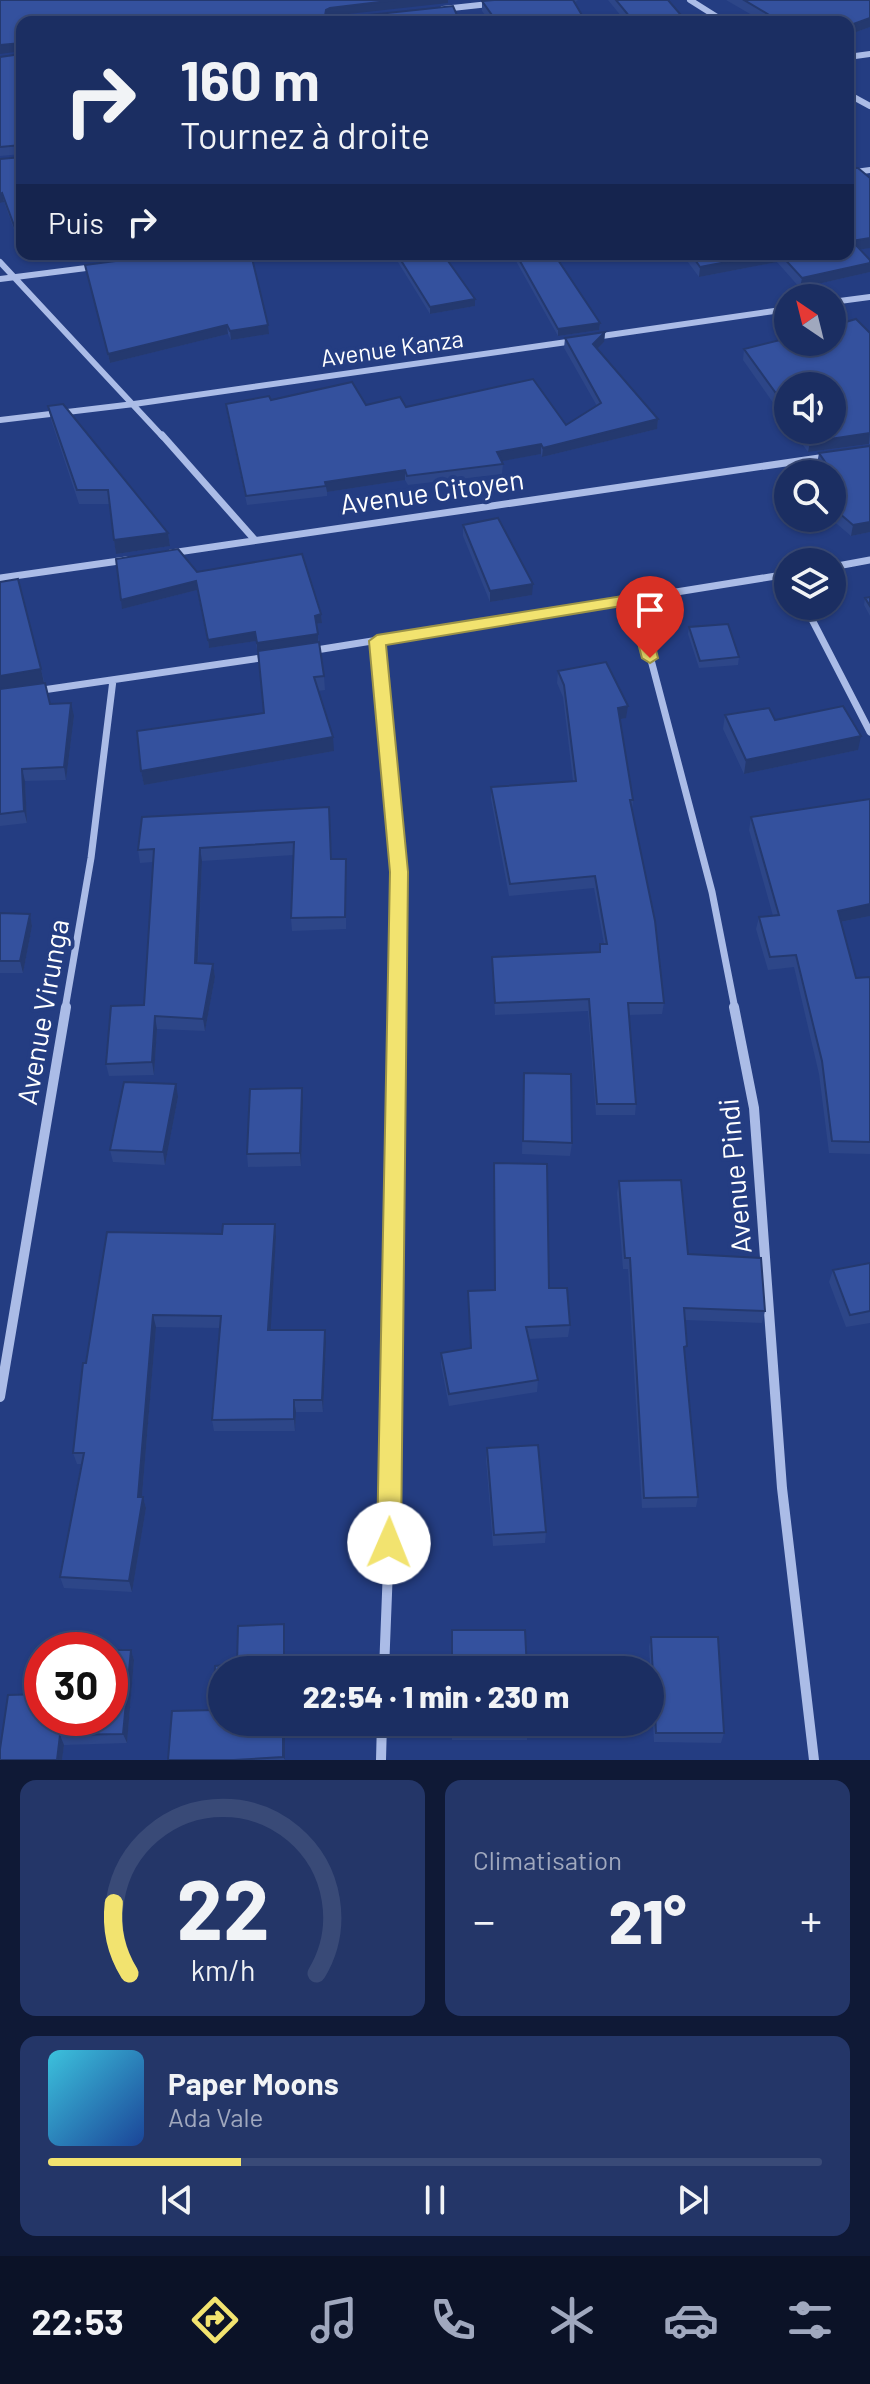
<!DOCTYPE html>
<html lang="fr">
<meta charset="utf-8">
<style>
:root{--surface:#1b2e62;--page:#243668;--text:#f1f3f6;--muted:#a0a8be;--line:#394a77;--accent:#f2e36f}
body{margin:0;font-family:Barlow,sans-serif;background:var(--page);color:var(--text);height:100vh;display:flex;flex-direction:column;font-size:30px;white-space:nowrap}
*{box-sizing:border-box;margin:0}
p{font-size:26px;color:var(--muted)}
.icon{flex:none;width:44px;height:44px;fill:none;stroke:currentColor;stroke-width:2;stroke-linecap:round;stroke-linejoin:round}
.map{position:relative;height:1760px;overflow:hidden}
.details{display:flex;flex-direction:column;gap:20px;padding:20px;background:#0f1936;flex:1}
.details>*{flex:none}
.guide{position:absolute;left:16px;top:16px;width:838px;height:244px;border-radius:16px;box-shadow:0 2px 6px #0004,0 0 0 2px var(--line);background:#1b2e62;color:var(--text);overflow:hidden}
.needle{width:52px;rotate:325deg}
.tools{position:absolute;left:774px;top:284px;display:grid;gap:16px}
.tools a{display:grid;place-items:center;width:72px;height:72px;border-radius:50%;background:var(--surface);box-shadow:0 2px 6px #0004,0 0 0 2px var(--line);font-size:40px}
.speed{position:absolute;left:24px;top:1632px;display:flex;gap:16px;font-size:40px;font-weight:700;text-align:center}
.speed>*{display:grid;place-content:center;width:104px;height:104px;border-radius:50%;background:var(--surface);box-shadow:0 2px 6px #0004,0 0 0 2px var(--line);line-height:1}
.speed .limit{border:12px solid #d22;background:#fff;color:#111}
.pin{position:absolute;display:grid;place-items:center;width:68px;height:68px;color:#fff;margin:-82px -34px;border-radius:50% 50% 50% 0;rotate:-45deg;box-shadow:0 0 8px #0007}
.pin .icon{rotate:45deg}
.me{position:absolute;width:88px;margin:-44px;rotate:1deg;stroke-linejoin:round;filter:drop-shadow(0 0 6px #0008)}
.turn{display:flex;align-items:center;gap:28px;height:168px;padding:0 32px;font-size:36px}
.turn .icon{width:104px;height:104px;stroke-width:2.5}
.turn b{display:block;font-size:56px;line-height:68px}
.then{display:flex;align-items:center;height:76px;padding:0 32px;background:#0003;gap:16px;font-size:30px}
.big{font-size:60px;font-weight:800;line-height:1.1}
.details .tile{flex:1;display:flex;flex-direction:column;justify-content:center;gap:12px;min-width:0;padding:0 28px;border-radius:16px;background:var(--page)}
.details .dial{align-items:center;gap:0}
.dial svg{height:208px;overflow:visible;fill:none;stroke:var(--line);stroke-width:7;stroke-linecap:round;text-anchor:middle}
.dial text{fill:var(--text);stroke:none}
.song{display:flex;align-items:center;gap:24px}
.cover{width:96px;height:96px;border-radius:12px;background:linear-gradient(135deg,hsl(190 70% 55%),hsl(220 70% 35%))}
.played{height:8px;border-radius:4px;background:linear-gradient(90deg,var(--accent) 25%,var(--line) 25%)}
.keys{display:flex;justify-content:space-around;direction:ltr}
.heat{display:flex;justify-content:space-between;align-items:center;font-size:44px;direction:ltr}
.details .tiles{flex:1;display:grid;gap:20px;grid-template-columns:1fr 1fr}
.tile:last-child{grid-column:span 2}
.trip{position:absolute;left:208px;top:1656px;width:456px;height:80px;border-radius:40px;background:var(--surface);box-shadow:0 2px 6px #0004,0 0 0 2px var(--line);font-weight:800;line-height:80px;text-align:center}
.dock{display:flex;height:128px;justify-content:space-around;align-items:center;background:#0b1227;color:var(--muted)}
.dock .icon{width:56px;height:56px}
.dock .selected{color:var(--accent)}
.dock b{font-size:36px;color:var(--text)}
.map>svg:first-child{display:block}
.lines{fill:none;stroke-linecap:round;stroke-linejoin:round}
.minor-far2{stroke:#abbce7;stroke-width:6}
.minor-far1{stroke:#abbce7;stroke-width:7}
.minor{stroke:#abbce7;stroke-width:10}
.wall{fill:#2d4688}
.shaded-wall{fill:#24396f}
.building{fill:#34519e;stroke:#24396f;stroke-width:2}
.route{fill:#f2e36f;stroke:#9d9448;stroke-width:2}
.labels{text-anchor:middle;stroke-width:8;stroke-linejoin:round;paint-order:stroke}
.far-street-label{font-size:24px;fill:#fff;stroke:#243d82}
.street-label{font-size:28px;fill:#fff;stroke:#243d82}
</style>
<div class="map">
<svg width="870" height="1760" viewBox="0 0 870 1760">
<rect width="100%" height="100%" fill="#243d82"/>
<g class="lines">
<path class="minor-far2" d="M690,0L725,22
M443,9L489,4
M848,57L870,54
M848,94L870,106
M848,173L870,170
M0,262L163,437
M0,279L94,267
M832,302L870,297
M595,337L788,309
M0,420L134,404L574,341"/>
<path class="minor-far1" d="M162,435L254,539
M171,553L826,457
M832,567L870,560
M0,578L126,560
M635,599L712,892L735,1009
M805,606L870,732
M377,641L399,872L397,1009
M310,651L788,574
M36,691L268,657
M65,1009L91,858L113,680"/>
<path class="minor" d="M734,1007L754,1108L782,1488L814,1760
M0,1397L66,1007
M384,1670L389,1543L397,1007
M381,1760L382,1722"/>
</g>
<path class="wall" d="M578,0L574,3L586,22H490L482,11V1Z
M608,0H668L687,22H626Z
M726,0H870V27L848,35V22H764Z
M22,54V154L0,156V57Z
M22,157V252L4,202L0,203V159Z
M870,178V248L860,249L870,272L800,288L777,262L699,277L682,254H848Z
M393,254H443L475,306L430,314Z
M512,254H554L600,323L599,330L558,336Z
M85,265L269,334L231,340L228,334L110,363Z
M605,332L604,342L597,349L658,419L657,429L542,457L541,454L501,461L503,464L502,474L408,485L405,480L327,492V496L247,505L227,413L226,404L271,400L406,407L566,425L597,406L564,348L565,338Z
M870,333V444L808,452L792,430H832L788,386V424L743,360L744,349Z
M48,406L168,533L170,546L116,554L109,504H79L51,420Z
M870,446V532L851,536L830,518H832V474H824L817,464L819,453Z
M463,525L532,595L490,602L463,536Z
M197,572L321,614L322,623L316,624L324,676L325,690L318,691L334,751L144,785L141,771L264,713L256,641L209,648L197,590L122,609Z
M0,582L41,669L50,704L74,716L66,780L25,781L27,823L0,826Z
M870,597V616L864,605L865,598Z
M689,627L739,657L738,665L699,668L688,634Z
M558,671L626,718L620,719L633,800L632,811L664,1003L662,1014L629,1015L636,1104L635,1115H596L588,1011L495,1015L492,957L599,952L600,944H604L594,888L509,896L491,799V787L573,781L563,697L557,683Z
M725,715L775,720L858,750L744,774L723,729Z
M870,799V916L841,922L856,978L870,977V1154L829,1153L819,1074L794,967L768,970L756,929L759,917L773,916L749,830L751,817Z
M329,807L332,859L346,872V929L292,931L291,918L294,855L202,861L198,963L213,964L215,977L205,1031L157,1029L154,1075L109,1076L106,1064L144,1005L153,862L140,863L138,850Z
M0,913L30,914L32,926L23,973H0Z
M523,1086L572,1143L570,1156L522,1154Z
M178,1097L165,1165L113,1162L110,1150Z
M303,1101L301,1166L248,1167L247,1154Z
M494,1176L549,1288L570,1325L568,1337L529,1339L538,1380L537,1392L449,1406L441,1365V1353L470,1348L468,1291L495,1290Z
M619,1181L688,1254L765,1311L762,1323L685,1320V1357L698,1497L696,1507L642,1508L628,1269H623L617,1193Z
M275,1224L276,1237L270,1330H325L326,1342L323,1412H296L295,1431H214L212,1420L220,1328L156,1327L142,1497H143L146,1508L132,1592L64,1588L60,1577L81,1464H77L73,1453L86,1363L222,1234Z
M870,1263V1323L846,1327L829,1282L833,1270Z
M487,1448L546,1532L545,1543L493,1546L486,1459Z
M284,1624L285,1633V1760H168L214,1710L237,1664Z
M651,1637L724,1733L721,1743L654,1742L649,1647Z
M131,1650L134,1660L127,1743L64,1745L62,1760H0L42,1718Z
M452,1722L528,1730L527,1740H452Z"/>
<path class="shaded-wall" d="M396,0H448V3L330,16L326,19V10L330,8Z
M870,18V27L848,35V26Z
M22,43V51L0,54V45Z
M2,193L4,202L0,203V194Z
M870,238V248L850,251L852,241Z
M23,254H42L24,257Z
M82,254H146L84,262Z
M770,254H778L777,262L699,277L700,267Z
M870,263V272L800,288L802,278Z
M475,299V306L430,314V307Z
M600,323L599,330L558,336V329Z
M227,325L228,334L110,363L108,354Z
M268,325L269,334L231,340L230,331Z
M605,332L604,342L592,354L593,344Z
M658,419L657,429L542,457L543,448Z
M870,433L869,444L808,452L810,442Z
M541,444V454L497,462V452Z
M405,470V480L327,492L325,482Z
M870,522V532L851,536L853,525Z
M168,533L170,546L116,554L114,540Z
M196,581L197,590L122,609L121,600Z
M533,584L532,595L490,602V591Z
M321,614L322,623L315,624V616Z
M255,632L256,641L209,648L208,640Z
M318,634V643L257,652V643Z
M41,669L44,683L0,690V676Z
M71,703L74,716L66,780L64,767Z
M628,706L626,718L616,720L618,708Z
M861,736L858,750L744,774L746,760Z
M333,737L334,751L144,785L141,771Z
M22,769L25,781L27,823L24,811Z
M200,848L202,861L197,976L195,963Z
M870,904V916L835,923L838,911Z
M30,914L32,926L23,973L20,961Z
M213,964L215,977L205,1031L203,1019Z
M155,1016L157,1029L154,1075L152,1062Z
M176,1084L178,1097L165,1165L163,1152Z
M302,1088L303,1101L301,1166L300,1153Z
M275,1224L276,1237L270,1342L268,1330Z
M153,1315L156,1327L141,1508L138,1497Z
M325,1330L326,1342L323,1412L322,1400Z
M294,1400L296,1412L295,1431L294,1419Z
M143,1497L146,1508L132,1592L129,1581Z
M284,1624L285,1633V1670H284Z
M131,1650L134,1660L127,1743L123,1734Z
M283,1722H285V1760L283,1757Z
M60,1735L64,1745L62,1760H57Z"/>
<path class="building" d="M0,0H396L330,8L326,10L325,16L331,19L453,6L460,22H22V43L0,45Z
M494,0H573L586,22H497L482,1Z
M616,0H668L687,22H634Z
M744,0H870V18L848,26V22H781Z
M21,54L22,147L21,145L0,147V57Z
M22,157V247L2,193L0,194V159Z
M848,168H858L870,178V238L852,241L870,260V263L802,278L780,254H848Z
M169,254H251L268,325L230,331L227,325L108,354L85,265Z
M397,254H443L475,299L430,307Z
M516,254H554L600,323L558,329Z
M691,254H770L700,267Z
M856,319L870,333V433L810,442L802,430H832V386H788V410L744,349L788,338V342H832V326Z
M605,332L593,344L658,419L543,448L541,444L497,452L503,464L407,476L405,470L325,482L326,486L246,496L226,404L269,396L271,400L352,382L366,405L400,397L406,407L533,379L566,425L601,403L565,338Z
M63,404L168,533L114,540L108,490H77L48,406Z
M870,446V522L853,525L832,507V474H826L832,472L819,453Z
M498,518L533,584L490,591L463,525Z
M178,549L197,572L302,554L321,614L315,616L318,634L257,643L255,632L208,640L196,581L121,600L116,559Z
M18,579L41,669L0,676V582Z
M870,597V606L865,598Z
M728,624L739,657L700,661L689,627Z
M319,642L324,676L314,677L333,737L141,771L137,731L264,713L258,651Z
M606,662L628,706L618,708L633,800H630L655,921L664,1003H628L636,1104H597L589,999L495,1003L492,957L600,952V944H607L595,876L510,884L491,787L576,781L564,685L558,671Z
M45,683L50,704L71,703L64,767L22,769L24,811L0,814V689Z
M843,706L861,736L746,760L725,715L769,708L775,720Z
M870,799V904L838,911L856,978L870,977V1142L832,1141L822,1061L796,955L770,957L759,917L779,915L751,817Z
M329,807L331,859H346L345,917L291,918L294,842L200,848L195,963L213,964L203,1019L155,1016L152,1062L106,1064L111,1006L144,1005L154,849L138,850L142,817Z
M0,913L30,914L20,961H0Z
M524,1073L571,1074L572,1143L523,1141Z
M124,1082L176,1084L163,1152L110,1150Z
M302,1088L300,1153L247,1154L250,1089Z
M494,1163L547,1164L549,1288H567L570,1325L526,1327L538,1380L449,1394L441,1353L471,1348L468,1291L495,1290Z
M681,1180L688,1254L761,1258L765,1311L684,1308L687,1346L684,1347L698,1497L644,1498L630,1258H625L619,1181Z
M223,1224H275L268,1330H325L322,1400H294V1419L212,1420L221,1316L153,1315L138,1497H143L129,1581L60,1577L84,1453H73L83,1363H86L107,1232L222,1234Z
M870,1263V1311L850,1315L833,1270Z
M538,1445L546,1532L494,1535L487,1448Z
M284,1624V1670H222V1722H283V1757L234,1760H168L172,1711L214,1710L215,1666L237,1664L238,1626Z
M452,1630H525L527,1670H452Z
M651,1637H718L724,1733H656Z
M110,1650H131L123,1734L60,1735L57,1760H0V1749L8,1695L42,1694V1718H110Z
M452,1722H528V1730H452Z"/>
<path class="route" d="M635,594L643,599L658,658L650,663L642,658L628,605L386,645L408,872L401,1543L397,1551L389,1554L381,1551L377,1543L390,872L369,641L377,635Z"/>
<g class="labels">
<g class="far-street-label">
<text transform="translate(392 349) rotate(-8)" y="8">Avenue Kanza</text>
</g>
<g class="street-label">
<text transform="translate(432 492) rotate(-8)" y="10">Avenue Citoyen</text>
<text transform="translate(43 1012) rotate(-80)" y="10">Avenue Virunga</text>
<text transform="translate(735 1176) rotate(-95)" y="10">Avenue Pindi</text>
</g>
</g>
</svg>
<div class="tools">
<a><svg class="needle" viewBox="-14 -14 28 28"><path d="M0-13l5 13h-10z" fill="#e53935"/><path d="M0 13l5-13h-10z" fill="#a0a8be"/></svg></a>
<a><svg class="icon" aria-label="sound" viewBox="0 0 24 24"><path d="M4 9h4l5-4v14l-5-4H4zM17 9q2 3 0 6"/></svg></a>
<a><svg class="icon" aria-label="search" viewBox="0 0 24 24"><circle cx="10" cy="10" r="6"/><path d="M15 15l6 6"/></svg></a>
<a><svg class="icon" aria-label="layers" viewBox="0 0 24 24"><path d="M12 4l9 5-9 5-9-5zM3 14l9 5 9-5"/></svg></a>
</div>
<div class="speed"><div class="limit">30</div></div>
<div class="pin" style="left:650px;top:658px;background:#d93025"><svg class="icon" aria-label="arrive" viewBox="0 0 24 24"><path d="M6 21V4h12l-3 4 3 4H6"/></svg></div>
<svg class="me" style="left:389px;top:1543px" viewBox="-20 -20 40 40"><circle r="19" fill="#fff"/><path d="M0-13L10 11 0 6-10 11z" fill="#f2e36f"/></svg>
<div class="trip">22:54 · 1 min · 230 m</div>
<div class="guide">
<div class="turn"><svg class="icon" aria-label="right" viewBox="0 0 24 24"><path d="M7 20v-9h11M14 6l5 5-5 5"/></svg><div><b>160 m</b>Tournez à droite</div></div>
<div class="then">Puis<svg class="icon" aria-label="right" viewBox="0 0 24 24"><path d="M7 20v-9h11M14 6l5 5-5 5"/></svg></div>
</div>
</div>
<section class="details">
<div class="tiles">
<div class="tile dial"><svg viewBox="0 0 100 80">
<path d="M14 69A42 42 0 1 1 86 69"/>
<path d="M14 69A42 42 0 0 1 8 42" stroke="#f2e36f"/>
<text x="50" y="56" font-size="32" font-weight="700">22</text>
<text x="50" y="72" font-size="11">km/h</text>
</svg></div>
<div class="tile"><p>Climatisation</p>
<div class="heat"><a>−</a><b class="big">21°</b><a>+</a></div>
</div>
<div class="tile">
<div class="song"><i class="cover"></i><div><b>Paper Moons</b><p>Ada Vale</p></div></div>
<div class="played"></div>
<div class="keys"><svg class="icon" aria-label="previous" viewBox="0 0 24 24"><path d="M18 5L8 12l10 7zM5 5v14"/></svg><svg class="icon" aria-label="pause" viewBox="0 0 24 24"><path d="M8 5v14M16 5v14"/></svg><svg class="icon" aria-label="next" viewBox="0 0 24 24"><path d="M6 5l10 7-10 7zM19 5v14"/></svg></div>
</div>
</div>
</section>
<nav class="dock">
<b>22:53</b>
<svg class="icon selected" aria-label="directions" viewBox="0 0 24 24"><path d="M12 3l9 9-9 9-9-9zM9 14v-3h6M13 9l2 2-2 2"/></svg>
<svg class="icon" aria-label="music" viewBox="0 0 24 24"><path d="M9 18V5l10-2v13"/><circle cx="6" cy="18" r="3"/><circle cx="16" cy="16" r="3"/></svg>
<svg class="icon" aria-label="phone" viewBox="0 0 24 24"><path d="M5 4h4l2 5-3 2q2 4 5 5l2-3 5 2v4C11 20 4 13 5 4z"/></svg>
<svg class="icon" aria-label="climate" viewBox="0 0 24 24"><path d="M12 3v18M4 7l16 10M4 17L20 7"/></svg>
<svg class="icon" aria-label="car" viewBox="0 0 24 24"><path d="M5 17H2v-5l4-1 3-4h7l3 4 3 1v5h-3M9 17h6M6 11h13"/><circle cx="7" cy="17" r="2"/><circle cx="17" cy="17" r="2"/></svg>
<svg class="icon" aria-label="filters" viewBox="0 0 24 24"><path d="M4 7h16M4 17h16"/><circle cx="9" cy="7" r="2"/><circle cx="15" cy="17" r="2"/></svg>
</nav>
